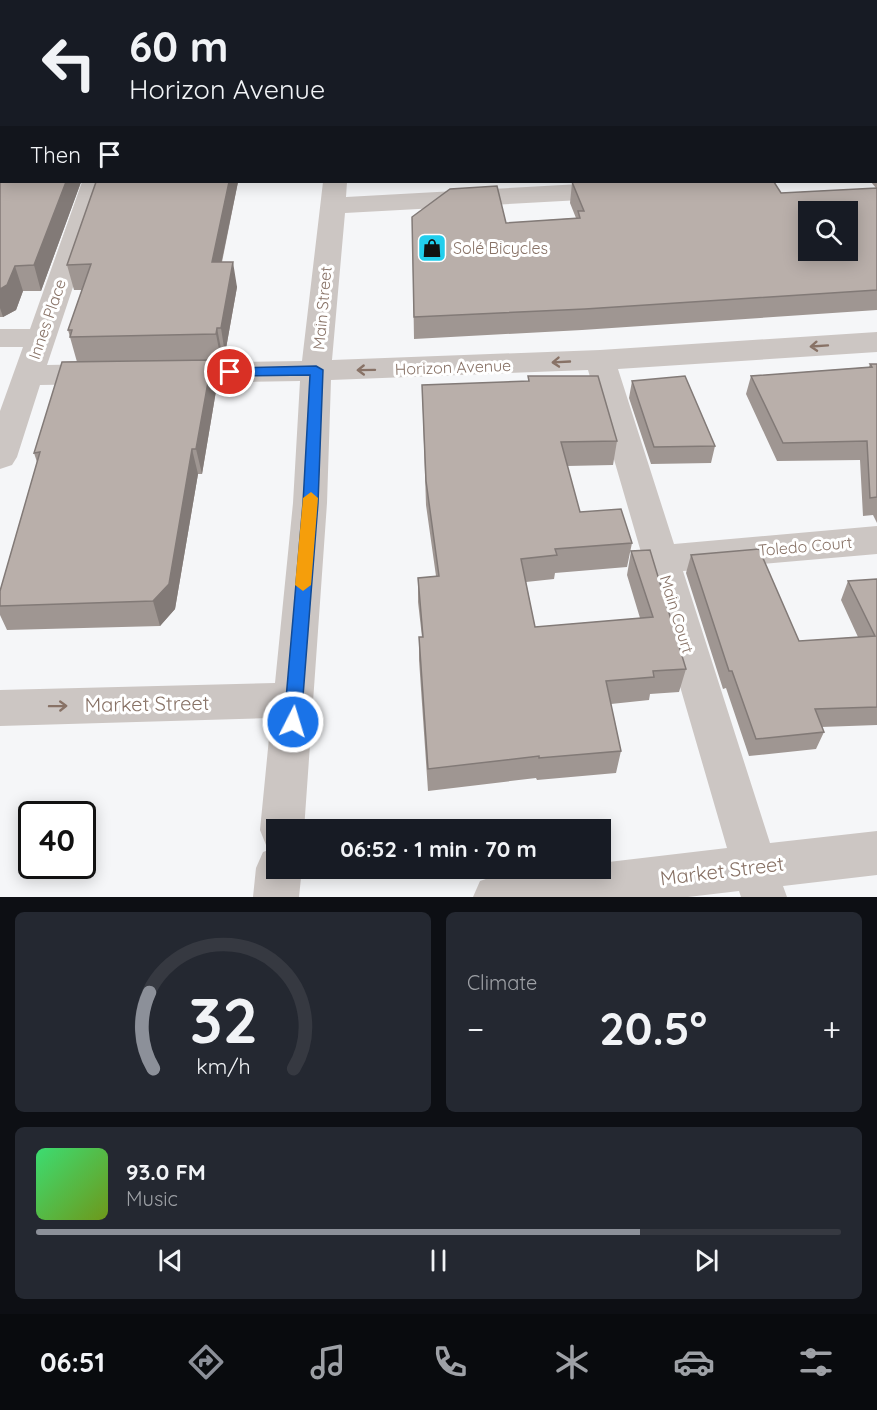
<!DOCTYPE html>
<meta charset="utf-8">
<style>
:root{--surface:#171b24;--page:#242831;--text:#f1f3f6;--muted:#9ea1a6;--line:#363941;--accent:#8c9099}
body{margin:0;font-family:Quicksand,sans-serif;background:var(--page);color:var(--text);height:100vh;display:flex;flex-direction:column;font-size:22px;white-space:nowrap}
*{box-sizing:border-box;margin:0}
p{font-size:20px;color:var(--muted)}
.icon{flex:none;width:33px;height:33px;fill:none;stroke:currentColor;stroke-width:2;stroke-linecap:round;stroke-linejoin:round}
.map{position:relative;height:897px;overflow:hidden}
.details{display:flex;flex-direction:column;gap:15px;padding:15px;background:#0d0f14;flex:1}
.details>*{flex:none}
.top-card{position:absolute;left:0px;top:0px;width:878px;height:183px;box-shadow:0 3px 15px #0003;background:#171b24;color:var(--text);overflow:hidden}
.controls{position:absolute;left:798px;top:201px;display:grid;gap:12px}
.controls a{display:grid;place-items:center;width:60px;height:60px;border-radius:0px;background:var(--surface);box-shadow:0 3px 15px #0003;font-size:30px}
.speed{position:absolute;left:18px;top:801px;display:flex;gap:12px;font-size:30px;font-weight:700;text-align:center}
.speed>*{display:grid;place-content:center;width:78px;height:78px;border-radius:50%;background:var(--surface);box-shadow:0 3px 15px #0003;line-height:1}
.speed .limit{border:3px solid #111;border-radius:9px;background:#fff;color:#111}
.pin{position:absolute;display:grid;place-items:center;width:51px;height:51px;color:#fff;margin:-26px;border:3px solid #fff;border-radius:50%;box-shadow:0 2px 6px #0007}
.me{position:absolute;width:66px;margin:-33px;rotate:5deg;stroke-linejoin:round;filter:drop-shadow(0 0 4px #0008)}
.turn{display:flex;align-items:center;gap:21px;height:126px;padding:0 30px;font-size:27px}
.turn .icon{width:78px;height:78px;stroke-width:2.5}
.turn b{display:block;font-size:42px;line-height:51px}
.then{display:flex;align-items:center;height:57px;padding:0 30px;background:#0003;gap:12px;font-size:22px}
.big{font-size:45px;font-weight:800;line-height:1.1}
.details .card{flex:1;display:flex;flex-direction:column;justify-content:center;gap:9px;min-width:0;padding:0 21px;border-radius:9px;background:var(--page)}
.details .dial{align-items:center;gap:0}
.dial svg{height:156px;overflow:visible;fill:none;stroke:var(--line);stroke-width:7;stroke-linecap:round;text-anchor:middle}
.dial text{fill:var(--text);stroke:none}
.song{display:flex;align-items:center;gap:18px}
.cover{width:72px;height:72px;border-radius:9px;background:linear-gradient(135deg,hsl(140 70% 55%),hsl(80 70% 35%))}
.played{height:6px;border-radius:3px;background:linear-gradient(90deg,var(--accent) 75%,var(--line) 75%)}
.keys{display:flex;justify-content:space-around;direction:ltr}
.heat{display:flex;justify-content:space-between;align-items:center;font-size:33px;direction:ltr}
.details .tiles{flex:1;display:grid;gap:15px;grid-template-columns:1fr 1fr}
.card:last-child{grid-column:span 2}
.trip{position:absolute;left:266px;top:819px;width:345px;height:60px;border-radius:0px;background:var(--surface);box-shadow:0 3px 15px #0003;font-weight:800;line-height:60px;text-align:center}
.tabs{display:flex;height:96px;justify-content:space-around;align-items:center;background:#090b0e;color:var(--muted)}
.tabs .icon{width:42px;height:42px}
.tabs .selected{color:var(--accent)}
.tabs b{font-size:27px;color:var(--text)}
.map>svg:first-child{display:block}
.built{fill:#e7e5e6}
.green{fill:#e0dbe5}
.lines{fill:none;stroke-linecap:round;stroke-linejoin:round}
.minor{fill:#ccc6c3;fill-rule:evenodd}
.wall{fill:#9f9692}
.shaded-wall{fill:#827a77}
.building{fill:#b9afaa;stroke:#827a77;stroke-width:1.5;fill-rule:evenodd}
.oneway{stroke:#887266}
.route{fill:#1a73e8;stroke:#114b97;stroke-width:1.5}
.slow{fill:#f59e0b}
.labels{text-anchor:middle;stroke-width:6;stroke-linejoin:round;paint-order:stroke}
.poi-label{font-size:16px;fill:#887266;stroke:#fff;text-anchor:start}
.street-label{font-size:16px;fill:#887266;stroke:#fff}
.near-street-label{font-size:20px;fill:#887266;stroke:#fff}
</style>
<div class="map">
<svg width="877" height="897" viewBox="0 0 877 897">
<rect width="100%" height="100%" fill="#f5f6f8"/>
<path class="built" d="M427,0H877L876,48V2Z"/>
<path class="green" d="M0,0H326L2,2L0,96Z"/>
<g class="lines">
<path class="minor" d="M69,0H89L68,2Z
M368,0H388V2H368Z
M0,49H2V61H0Z
M82,182H108L47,365L102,364L113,367L117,374L113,381L102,384L40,385L17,457L12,465L0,469V411L23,347H0V329H30Z
M323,182H347L346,197L617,182L626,185L630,190L626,195L617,198L345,213L332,360L600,350L877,332V352L618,369L674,544L877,526V554L683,571L770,843L877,831V875L783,886L787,897H741L739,891L688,897H473L480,881C517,866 560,868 600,868V863L727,848L588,370L331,380L327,503L304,830H276V868H302L299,897H253L256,868L263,852L274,848L266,845L260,830L271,718L0,726V690L275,683L293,503L300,381L169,383L158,380L154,373L158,366L169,363L302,361Z"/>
</g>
<path class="wall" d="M819,0H877V310L582,330L414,339L412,217L506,223L576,218L570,203L572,183H562L561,182H774L781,193L876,188L871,182H876V2H819Z
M0,100L2,182H81L41,291H23L16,310L3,317H0Z
M96,182H238L222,262L237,287L225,354H222L221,360H212L217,385L202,474H198L175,609L160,626L7,630L0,615V591L37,462L34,453L77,362L68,330L82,290H74L67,265Z
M870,364H877V523L873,515L863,516L860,460L777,461L746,394L751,376L869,367Z
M528,376L617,441L613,465L567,466L580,512L632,543L627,567L555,573L554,579L526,582L535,627L640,618L627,575L631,551L686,669L679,692L650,694L649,700L611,704L621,751L616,773L537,780L536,778L428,791L419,660V637H422L418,602V578L436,576L426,505L422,385L528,382Z
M632,381L715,446L711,463L651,464L629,398Z
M691,555L799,641L858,637L841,600L848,581L877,579V725L821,727L824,732L816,749L749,756L726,688L723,689L686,573Z"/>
<path class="shaded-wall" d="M15,0H24L25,2H14Z
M2,24L1,47L0,43V27Z
M66,182H81L41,291L34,265Z
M229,182H238L216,288L212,262Z
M233,262L237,287L225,354L221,328Z
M15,266L23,291L16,310L3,317L0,308V289Z
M217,328L222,354L221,360L216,334Z
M212,360L217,385L202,474L196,449Z
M192,449L198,474L175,609L160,626L153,601Z"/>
<path class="building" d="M0,0H15L14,2H2V24L0,27Z
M820,0H877V161L876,159V2H821Z
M0,100H2V182H66L34,265L15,266L7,285L0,289Z
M96,182H229L212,262H233L221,328H217L216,334L70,337L72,330H68L91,264L67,265Z
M572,182H774L781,193L877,188V290L585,309L414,317L412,217L450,189L497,186L506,223L580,218L578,211H584ZM808,212H848V250H808Z
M212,360L196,449H192L169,584L153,601L0,606V591L40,452L34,453L62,362Z
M870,364H877V497L870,498L867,441L783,443L751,376L872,367Z
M528,376H598L617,441L561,442L580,512L621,509L632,543L555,549L557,555L521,559L535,627L653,617L631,551L650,550L686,669L653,671L654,677L606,681L621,751L539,758V756L428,769L419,637H423L418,578L439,576L426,481L422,385L529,381Z
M685,376L715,446L654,447L632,381Z
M759,549L799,641L875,636L848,581L877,579V707L815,709L824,732L756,739L732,671H729L691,555Z"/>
<defs><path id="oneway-shaft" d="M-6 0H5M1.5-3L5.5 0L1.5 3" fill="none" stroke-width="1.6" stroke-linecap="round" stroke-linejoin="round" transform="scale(1.5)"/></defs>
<g class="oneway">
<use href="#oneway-shaft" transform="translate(819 346) rotate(176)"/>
<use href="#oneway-shaft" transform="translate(561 362) rotate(177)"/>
<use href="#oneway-shaft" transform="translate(366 370) rotate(179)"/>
<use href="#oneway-shaft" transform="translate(58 706) rotate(-1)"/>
</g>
<path class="route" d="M316,366L323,370L318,503L301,722L299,727L293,729L287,727L284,722L303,503L310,375L230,376L223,372L230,368Z"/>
<path class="slow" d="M311,492L318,498L311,585L303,591L295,585L303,498Z"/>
<defs>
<g id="shop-square" transform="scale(1.5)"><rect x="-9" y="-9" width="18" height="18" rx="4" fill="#21ceed" stroke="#fff"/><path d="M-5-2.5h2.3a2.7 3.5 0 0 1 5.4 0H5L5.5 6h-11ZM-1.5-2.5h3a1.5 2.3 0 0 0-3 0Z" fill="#111"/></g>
</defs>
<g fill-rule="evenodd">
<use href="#shop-square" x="432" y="248"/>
</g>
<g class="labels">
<g class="poi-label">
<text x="453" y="254">Solé Bicycles</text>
</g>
<g class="street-label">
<text transform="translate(322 308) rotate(-85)" y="6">Main Street</text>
<text transform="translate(47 319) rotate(-71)" y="6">Innes Place</text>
<text transform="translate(453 367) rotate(-2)" y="6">Horizon Avenue</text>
<text transform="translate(805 546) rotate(-5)" y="6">Toledo Court</text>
<text transform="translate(677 614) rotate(73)" y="6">Main Court</text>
</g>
<g class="near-street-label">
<text transform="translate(147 704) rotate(-1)" y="7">Market Street</text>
<text transform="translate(722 871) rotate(-7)" y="7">Market Street</text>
</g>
</g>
</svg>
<div class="controls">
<a><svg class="icon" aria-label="search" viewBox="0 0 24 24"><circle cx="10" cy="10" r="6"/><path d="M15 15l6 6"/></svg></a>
</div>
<div class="speed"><div class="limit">40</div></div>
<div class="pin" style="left:230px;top:372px;background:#d93025"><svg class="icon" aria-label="arrive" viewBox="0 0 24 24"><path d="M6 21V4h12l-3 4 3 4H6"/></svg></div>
<svg class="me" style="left:293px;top:722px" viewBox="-20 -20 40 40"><circle r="17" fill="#1a73e8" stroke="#fff" stroke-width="3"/><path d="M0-11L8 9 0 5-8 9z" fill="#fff"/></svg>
<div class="trip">06:52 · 1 min · 70 m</div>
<div class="top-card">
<div class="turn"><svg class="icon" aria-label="left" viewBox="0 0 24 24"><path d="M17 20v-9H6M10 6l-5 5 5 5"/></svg><div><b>60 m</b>Horizon Avenue</div></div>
<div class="then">Then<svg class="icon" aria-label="arrive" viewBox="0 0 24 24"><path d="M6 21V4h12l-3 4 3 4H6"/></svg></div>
</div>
</div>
<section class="details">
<div class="tiles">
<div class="card dial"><svg viewBox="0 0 100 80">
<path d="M14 69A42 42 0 1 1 86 69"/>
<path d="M14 69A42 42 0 0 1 12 30" stroke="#8c9099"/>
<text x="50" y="56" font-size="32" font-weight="700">32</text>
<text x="50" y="72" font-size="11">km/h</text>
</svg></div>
<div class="card"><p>Climate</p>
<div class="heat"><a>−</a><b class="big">20.5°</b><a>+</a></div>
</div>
<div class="card">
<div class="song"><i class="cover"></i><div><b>93.0 FM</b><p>Music</p></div></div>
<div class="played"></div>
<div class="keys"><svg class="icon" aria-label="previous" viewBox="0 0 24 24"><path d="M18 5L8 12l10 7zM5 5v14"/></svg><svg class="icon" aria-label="pause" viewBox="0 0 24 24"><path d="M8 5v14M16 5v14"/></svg><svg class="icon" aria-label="next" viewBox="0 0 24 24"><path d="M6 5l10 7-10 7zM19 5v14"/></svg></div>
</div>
</div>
</section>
<nav class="tabs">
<b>06:51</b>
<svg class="icon selected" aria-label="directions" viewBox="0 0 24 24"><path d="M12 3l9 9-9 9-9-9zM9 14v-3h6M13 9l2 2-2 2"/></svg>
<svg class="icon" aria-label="music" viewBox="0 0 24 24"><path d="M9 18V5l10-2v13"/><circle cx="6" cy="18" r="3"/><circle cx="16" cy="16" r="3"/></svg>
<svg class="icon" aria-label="phone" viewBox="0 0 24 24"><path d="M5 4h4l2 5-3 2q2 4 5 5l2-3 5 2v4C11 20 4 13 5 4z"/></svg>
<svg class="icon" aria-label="climate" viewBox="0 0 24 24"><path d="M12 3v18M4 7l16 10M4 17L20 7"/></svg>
<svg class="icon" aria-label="car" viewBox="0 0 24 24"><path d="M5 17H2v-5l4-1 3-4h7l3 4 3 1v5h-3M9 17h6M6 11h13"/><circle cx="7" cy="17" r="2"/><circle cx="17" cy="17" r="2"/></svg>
<svg class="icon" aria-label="filters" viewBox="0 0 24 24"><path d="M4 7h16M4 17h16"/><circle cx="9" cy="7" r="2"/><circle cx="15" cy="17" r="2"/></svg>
</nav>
